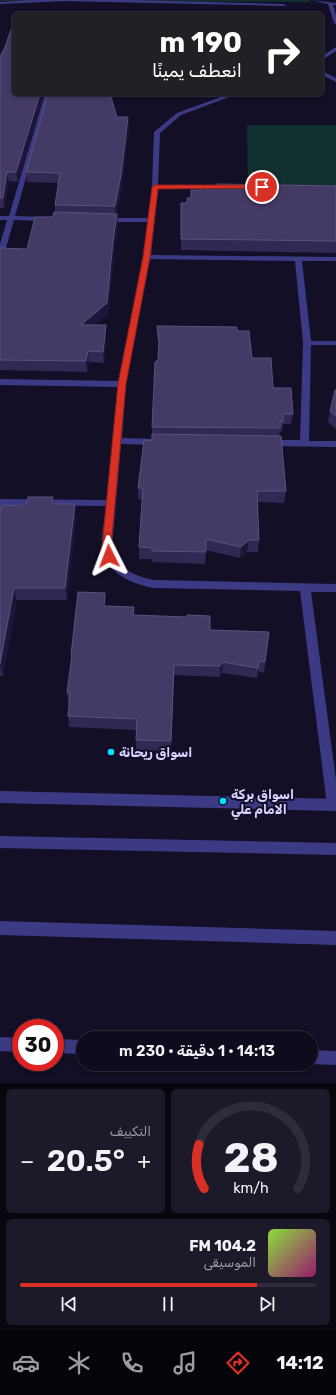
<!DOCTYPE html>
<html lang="ar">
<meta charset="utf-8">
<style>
:root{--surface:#0e0b1c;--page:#1c1929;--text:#f1f3f6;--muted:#9b9ba3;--line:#2e2b3b;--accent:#d93025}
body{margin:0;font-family:Rubik,Vazirmatn,sans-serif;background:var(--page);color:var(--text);direction:rtl;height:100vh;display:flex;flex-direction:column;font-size:15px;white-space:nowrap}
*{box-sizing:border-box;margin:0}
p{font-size:13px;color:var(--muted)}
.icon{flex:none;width:22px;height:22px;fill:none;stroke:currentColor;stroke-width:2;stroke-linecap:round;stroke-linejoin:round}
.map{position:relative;height:1083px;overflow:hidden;direction:ltr}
.sheet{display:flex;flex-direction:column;gap:6px;padding:6px;background:#08060f;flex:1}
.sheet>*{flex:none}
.banner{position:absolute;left:12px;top:12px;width:312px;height:84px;border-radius:6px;box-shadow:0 2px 6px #0003,0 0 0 1px var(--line);direction:rtl;background:#202124;color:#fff;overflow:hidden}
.speed{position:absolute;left:12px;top:1019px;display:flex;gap:8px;font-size:20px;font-weight:700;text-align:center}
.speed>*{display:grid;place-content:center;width:52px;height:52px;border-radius:50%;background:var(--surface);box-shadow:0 2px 6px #0003,0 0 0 1px var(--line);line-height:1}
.speed .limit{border:6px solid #d22;background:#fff;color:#111}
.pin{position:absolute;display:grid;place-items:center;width:34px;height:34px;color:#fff;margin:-17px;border:2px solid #fff;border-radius:50%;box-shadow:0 1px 4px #0007}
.me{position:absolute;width:44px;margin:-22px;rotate:357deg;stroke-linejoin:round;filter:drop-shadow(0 0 3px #0008)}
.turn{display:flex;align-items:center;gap:14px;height:84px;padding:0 16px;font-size:18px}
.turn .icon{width:52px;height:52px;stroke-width:2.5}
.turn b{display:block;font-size:28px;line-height:34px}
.big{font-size:30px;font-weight:600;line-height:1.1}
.sheet .widget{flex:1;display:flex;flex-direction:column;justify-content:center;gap:6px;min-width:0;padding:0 14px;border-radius:6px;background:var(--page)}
.sheet .dial{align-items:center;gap:0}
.dial svg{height:104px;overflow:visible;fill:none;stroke:var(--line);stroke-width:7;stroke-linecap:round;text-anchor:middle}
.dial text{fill:var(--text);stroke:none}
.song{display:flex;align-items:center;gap:12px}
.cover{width:48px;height:48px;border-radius:6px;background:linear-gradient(135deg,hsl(90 70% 55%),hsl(320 70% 35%))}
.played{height:4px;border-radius:2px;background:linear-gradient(90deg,var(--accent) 80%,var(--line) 80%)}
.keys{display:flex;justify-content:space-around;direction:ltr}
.heat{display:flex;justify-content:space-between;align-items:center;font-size:22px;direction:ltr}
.sheet .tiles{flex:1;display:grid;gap:6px;grid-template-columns:1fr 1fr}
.widget:last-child{grid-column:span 2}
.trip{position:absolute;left:76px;top:1031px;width:242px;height:40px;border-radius:20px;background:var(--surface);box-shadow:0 2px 6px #0003,0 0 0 1px var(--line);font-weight:600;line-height:40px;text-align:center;direction:rtl}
.tabs{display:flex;height:64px;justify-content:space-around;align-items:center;background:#06040b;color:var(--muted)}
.tabs .icon{width:28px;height:28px}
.tabs .current{color:var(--accent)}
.tabs b{font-size:18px;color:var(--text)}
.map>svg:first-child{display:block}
.green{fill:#12302f}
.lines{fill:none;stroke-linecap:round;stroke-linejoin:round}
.service{fill:#3d3a85;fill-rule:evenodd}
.minor{fill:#3d3a85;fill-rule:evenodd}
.tertiary{fill:#3d3a85;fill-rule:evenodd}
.wall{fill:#312854}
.shaded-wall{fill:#1d163a}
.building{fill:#433a66;stroke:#5a527e}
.route{fill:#d93025;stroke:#8d1f18}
.poi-dot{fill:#00e5ff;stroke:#130f26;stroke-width:1.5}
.labels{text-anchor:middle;stroke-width:4;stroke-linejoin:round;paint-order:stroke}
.near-poi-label{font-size:13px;font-weight:bold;fill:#d9d4ff;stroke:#130f26;text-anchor:start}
</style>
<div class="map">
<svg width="336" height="1083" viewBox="0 0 336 1083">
<rect width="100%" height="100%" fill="#130f26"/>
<path class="green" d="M0,0H308L312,2L0,1Z
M247,125H336V187H248Z"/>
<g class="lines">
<path class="service" d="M0,921L336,931V945L0,935Z
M0,1037L21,1038V1052L0,1051Z
M55,1039L83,1040V1054L55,1053Z
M311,1050L336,1051V1065L310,1064Z"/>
<path class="minor" d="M34,0H128L284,4L286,5L284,6L65,1L0,4V2Z
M311,0L336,3V5H333L336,15V24L334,23L328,4Z
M336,47V51L322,60V56Z
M322,71L336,78V82L322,75Z
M45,94L50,95L15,216L47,217L50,219L47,221L14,220L4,255L0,257V244L7,220H0V216H9Z
M229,94H237L181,115L160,133L158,185H213L216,187L213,189H158L151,255L336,257V261H302L311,341H336V345H311L309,441H336V447L269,446L264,443L269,440H300L303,343L295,261L150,259L126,384L122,438L157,439L162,442L157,445L121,444L112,547C118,568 133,576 154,580L336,584V592H311L336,780V810L333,811L329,809L327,805L300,591L154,588C132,584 104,573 102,547C101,534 105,519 106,506L0,505V499L107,500L118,387L0,385V379L118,381L143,257L148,222H105L102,220L105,218H148L152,187L154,132L177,113Z"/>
<path class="tertiary" d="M0,791L336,799V811L0,803Z
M0,836L336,843V855L0,848Z"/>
</g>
<path class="wall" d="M5,47L14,94H44L18,182L9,181L4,208H0V57Z
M117,117L129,127L122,185L116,214H117L118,224L114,252L108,314L94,325L106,336L104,363L89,362L87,372L0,370V248L27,249L53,217L55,212V205L59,183L27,182L26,172Z
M200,186H336V253L181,250V203H186L190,198L200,190Z
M157,326L237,331L252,358L293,414L291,424H283L282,432L280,431L279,436L286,491L284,503L257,502L259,540L258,552H247L240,558L206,550L205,564L152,562V559H139V547L142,500L138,499V488L152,441V427L159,348L157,336Z
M336,390V429L328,422L330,411Z
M53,497L54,504L76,517L67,600H17L3,676H0V512L26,506Z
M105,593L106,606L134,607V615L210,630L269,632L264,673L258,671L257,678L222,673L220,677L174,675L171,751L136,750V730L69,727L68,716L69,704H68L67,693L71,661V655Z"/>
<path class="shaded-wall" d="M40,94H44L18,182L16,172Z
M128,117L129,127L122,185L115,216V206Z
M7,172L9,181L4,208L3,198Z
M117,214L118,224L114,252L108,314L81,335V325L113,241Z
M106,325V336L104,363L103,352Z
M88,351L89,362L87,372L86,361Z
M75,504L76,517L67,600L65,588Z
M249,540L247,552L240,558L241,547Z
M14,588L17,600L3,676L0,664Z
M105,593L106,604L105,617L104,606Z
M223,662L222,673L220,677V666Z"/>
<path class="building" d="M14,21V94H40L16,172H7L3,198H0V57L5,47Z
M48,94H110L117,117H128L121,175L115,206L55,205L60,173L26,172Z
M217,184L336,186V241L181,239V203H187V198H191V190H201L200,186H217Z
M54,212L117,214L113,241L107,303L81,325H106L103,352L88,351L86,361L0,360V248L27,249L35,217H53Z
M157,326L237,327V331H249L252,358H271L273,388H291L293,414H283V422H280V428L152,427L155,362L158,360L159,341Z
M335,390H336V416L330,411Z
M152,434L281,436L286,491H257L259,540H249L241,547L206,539V552L152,551V548L139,547L143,488H138L144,440L152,441Z
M28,497H53L52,504H75L65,588H14L0,664V512L1,505L26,506Z
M78,592L105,593L104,606L134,607L133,615L187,617V615L210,616V630L269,632L265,662L259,661L258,668L223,662L220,666L174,665L171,741L136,740L137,719L68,716L70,693H67L72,655H71Z"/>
<path class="route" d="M262,185L264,186V188L158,189L150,257L126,384L111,547L113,556L112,558H105L102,547L118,384L143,257L152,187L155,185Z"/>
<g class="poi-dot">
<circle cx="111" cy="752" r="4"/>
<circle cx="223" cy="801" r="4"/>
</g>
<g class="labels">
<g class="near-poi-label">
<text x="119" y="757">اسواق ريحانة</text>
<text x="231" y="799">اسواق بركة<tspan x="231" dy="15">الامام علي</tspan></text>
</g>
</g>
</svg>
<div class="speed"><div class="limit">30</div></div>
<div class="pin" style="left:262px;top:187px;background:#d93025"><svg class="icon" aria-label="arrive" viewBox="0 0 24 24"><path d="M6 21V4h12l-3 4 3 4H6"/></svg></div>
<svg class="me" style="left:109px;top:556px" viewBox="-20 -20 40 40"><path d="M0-17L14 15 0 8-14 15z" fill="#d93025" stroke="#fff" stroke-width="4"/></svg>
<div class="trip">14:13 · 1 دقيقة · 230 m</div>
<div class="banner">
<div class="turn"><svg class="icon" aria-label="right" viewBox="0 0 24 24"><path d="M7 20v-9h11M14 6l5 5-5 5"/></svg><div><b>190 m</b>انعطف يمينًا</div></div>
</div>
</div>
<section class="sheet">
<div class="tiles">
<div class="widget dial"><svg viewBox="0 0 100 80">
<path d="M14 69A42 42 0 1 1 86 69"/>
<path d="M14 69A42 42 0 0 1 10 35" stroke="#d93025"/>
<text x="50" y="56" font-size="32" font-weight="700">28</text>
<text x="50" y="72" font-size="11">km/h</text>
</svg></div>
<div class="widget"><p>التكييف</p>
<div class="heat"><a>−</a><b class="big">20.5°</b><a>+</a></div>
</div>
<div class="widget">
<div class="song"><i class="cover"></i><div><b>104.2 FM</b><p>الموسيقى</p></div></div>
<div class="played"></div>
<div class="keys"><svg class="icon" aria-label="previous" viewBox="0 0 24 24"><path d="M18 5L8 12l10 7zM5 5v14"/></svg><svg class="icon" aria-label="pause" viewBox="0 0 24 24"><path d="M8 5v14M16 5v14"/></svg><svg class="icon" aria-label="next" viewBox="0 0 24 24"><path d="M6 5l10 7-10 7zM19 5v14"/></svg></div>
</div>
</div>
</section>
<nav class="tabs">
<b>14:12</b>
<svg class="icon current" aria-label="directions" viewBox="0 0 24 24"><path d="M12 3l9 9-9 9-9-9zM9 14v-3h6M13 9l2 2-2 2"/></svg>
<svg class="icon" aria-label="music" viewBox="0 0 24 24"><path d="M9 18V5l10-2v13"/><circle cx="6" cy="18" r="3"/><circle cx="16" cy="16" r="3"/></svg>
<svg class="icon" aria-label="phone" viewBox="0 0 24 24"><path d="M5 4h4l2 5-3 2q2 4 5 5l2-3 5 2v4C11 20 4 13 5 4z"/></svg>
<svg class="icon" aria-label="climate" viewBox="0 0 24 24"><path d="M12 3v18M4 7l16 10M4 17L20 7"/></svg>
<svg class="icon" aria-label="car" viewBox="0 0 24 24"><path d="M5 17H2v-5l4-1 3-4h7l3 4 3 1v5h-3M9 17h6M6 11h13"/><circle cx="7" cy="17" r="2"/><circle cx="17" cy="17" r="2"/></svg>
</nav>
